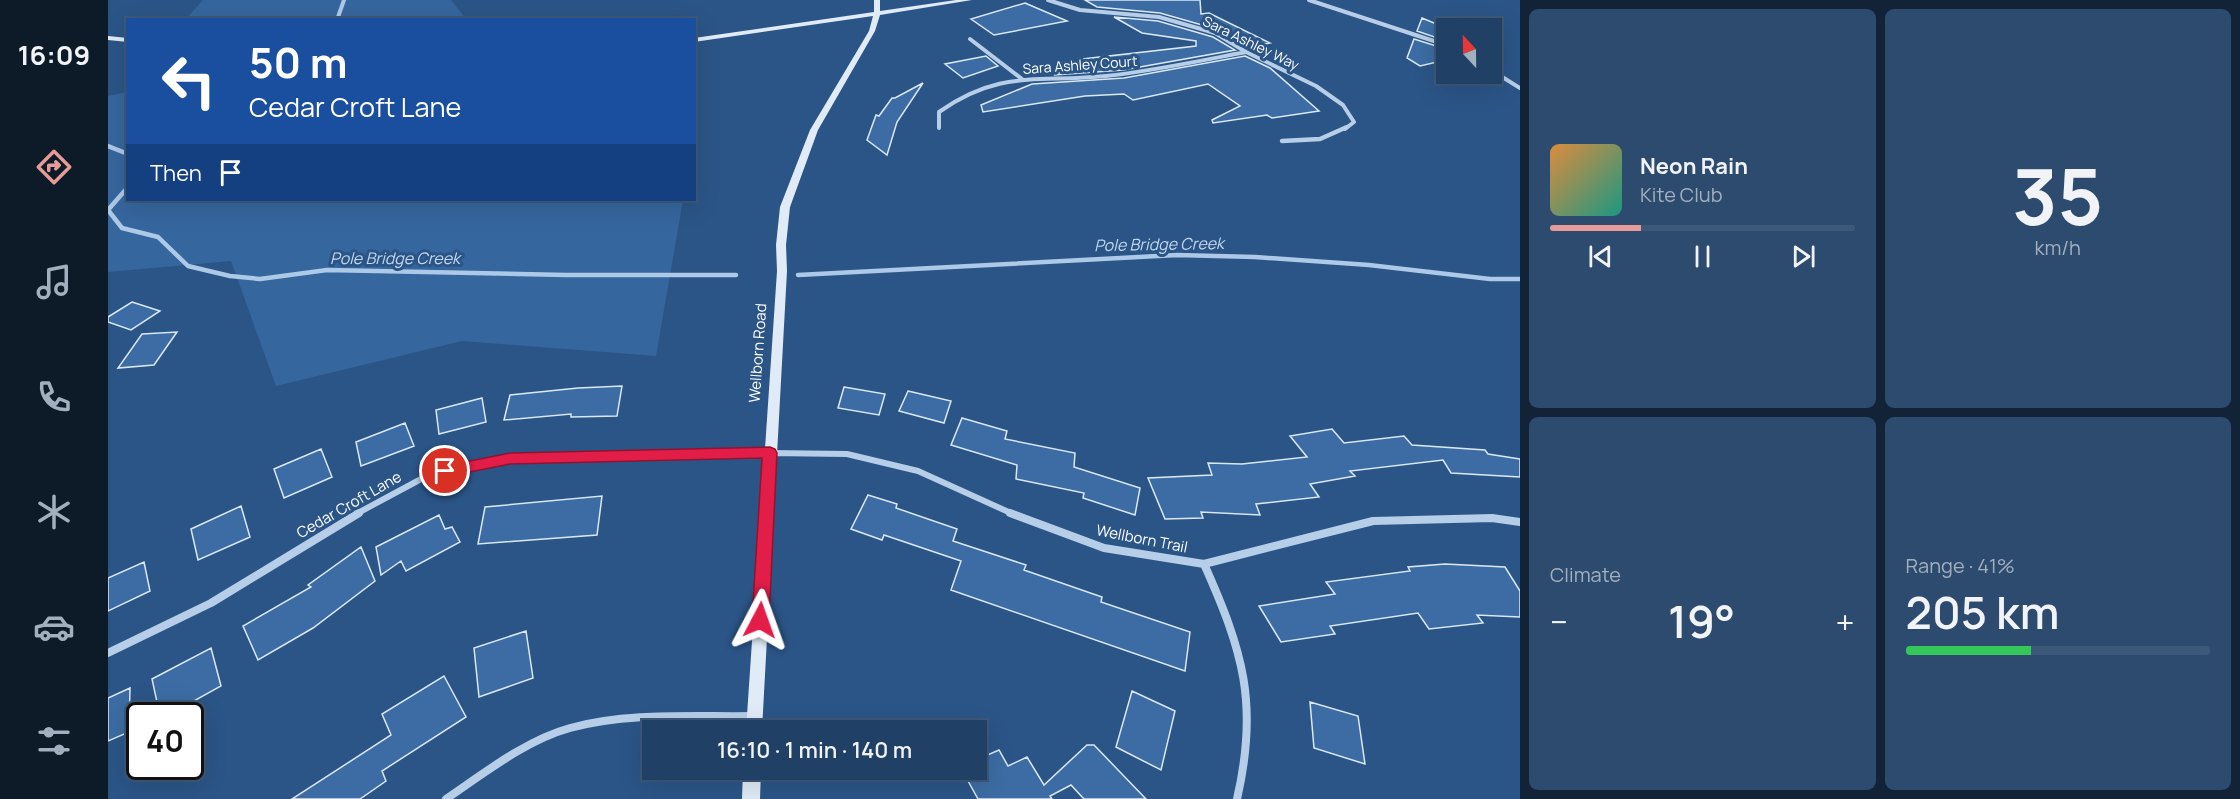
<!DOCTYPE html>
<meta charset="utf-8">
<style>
:root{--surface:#204065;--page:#2d4b6e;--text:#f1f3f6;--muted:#a2afbf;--line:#3d5979;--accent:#e69b98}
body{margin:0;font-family:Manrope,sans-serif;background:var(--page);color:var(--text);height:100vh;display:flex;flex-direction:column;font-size:22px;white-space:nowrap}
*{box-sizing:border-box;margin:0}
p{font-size:20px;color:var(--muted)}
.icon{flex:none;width:33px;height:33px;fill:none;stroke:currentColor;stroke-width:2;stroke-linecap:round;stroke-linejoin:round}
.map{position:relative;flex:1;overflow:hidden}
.sheet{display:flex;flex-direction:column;gap:9px;padding:9px;background:#122338;width:720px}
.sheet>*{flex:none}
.guide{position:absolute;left:18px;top:18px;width:570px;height:183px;border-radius:0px;box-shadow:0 6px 24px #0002,0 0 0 2px var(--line);background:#1a4fa0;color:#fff;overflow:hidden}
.needle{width:39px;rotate:338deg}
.buttons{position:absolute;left:1328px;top:18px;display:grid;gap:12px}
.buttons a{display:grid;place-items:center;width:66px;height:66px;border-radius:0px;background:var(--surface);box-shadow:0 6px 24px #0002,0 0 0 2px var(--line);font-size:30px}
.speed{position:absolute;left:18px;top:702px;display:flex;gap:12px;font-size:30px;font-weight:700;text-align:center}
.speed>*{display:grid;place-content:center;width:78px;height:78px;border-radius:50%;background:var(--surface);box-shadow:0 6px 24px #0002,0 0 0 2px var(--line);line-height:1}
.speed .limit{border:3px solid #111;border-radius:9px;background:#fff;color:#111}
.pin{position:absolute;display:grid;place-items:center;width:51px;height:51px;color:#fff;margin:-26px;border:3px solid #fff;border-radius:50%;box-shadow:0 2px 6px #0007}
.me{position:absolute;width:66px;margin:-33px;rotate:4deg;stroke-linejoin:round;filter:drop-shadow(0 0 4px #0008)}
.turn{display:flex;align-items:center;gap:21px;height:126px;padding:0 24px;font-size:27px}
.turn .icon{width:78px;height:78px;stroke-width:2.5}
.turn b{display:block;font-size:42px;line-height:51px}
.then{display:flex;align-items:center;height:57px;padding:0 24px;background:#0003;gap:12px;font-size:22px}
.big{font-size:45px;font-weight:600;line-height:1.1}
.sheet .tile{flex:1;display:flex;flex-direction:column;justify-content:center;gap:9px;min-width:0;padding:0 21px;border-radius:9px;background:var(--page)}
.sheet .dial{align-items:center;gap:0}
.dial b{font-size:78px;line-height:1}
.song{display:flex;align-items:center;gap:18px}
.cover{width:72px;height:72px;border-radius:9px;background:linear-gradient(135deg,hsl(30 70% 55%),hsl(170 70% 35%))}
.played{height:6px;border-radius:3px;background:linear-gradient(90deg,var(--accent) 30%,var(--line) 30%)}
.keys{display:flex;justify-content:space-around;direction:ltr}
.heat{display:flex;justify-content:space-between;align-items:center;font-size:33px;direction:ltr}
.charge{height:9px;border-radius:4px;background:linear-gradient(90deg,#34c759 41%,var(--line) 0)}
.sheet .tiles{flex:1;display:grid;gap:9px;grid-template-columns:repeat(2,1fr)}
.trip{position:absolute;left:534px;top:720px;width:345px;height:60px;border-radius:0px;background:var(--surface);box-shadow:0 6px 24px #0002,0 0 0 2px var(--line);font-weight:600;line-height:60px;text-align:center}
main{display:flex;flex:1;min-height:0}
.tab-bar{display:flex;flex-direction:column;width:108px;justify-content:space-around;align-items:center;background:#0d1a28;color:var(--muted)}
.tab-bar .icon{width:42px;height:42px}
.tab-bar .selected{color:var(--accent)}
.tab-bar b{font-size:27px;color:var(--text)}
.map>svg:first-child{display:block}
.green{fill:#36669e}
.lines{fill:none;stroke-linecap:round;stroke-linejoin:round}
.stream-far1{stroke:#acc9e8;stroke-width:4}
.stream{stroke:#acc9e8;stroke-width:4.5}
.building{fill:#3c6ca3;stroke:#dae8f6;stroke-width:1.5}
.street-far3{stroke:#b7cee8;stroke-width:4}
.street-far2{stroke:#b7cee8;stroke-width:4.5}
.street-far1{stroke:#b7cee8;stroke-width:6}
.street{stroke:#b7cee8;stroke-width:8}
.secondary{fill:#e0ebf7;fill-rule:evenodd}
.route{fill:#e11d48;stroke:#92132f;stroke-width:1.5}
.labels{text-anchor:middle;stroke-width:6;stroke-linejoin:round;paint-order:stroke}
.far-street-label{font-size:14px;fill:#fff;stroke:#2b5587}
.street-label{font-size:15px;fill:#fff;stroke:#2b5587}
.water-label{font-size:16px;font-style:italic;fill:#c3d8ef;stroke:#2b5587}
</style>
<main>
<nav class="tab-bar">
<b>16:09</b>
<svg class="icon selected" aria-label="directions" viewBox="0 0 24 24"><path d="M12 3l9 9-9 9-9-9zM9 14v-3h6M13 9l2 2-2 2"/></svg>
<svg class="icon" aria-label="music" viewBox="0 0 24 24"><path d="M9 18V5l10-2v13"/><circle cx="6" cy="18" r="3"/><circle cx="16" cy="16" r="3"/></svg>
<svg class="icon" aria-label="phone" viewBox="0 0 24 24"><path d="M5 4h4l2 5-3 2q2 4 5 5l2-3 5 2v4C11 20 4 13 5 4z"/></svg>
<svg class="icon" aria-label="climate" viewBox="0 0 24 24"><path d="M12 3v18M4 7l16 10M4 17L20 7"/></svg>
<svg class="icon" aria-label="car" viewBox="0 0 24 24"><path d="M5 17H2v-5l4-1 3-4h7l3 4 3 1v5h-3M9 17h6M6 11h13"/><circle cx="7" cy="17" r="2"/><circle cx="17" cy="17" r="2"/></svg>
<svg class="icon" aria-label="filters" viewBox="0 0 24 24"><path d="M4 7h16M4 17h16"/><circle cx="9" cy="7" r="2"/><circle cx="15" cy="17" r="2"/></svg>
</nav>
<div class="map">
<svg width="1412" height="799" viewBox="0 0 1412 799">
<rect width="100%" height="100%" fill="#2b5587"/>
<path class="green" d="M95,0H343L358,19H78Z
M19,92L20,200H280L314,203L418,200H575L548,356L354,341L168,386L123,261L0,272V96Z"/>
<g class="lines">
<path class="stream-far1" d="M229,20L236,0"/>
<path class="stream" d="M0,146L20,154
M20,187L0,210L14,228L50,237L80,266L122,276L152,279L219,270L458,275H628
M690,275L1069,255L1147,257L1261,265L1382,279H1412"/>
</g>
<path class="building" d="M977,0H1092L1093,14L1101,13L1162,43L1143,47L1141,49L1108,29L1052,13L989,7Z
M917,3L959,21L886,35L863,19Z
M1006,17L1050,21L1105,37L1127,50L1015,70L946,75L976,62L975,59L1088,46V41L1034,33Z
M1314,18L1338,28V41L1309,31Z
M1306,39L1338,49V60L1312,66L1299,58Z
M878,56L890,66L855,78L837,64Z
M1137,56L1162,68L1211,111L1164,118L1159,115L1105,123L1104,120L1132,106L1100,84L1025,100L1016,94L977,96L875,112L873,105L924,84L1016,78Z
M815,83L789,122L779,155L759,140L768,115L771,116L784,98H787Z
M24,302L52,311L23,330L0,322V317Z
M69,332L46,365L10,368L34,334Z
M514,386L509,416L463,417V414L396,420L402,395L470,388Z
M736,387L777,394L771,415L730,408Z
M800,391L843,401L836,423L791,411Z
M374,398L378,422L331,434L328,410Z
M854,418L899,431L897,439L967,453L966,467L1032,488L1027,515L975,498L976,493L908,479L909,465L843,445Z
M297,423L306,446L253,466L248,442Z
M1224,429L1236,443L1296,436L1304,445L1377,450L1380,454L1412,459V477L1343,473L1335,460L1242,471L1247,476L1202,484L1211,497L1148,504L1152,515L1093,512L1095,518L1057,519L1040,478L1104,475L1100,463L1134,464L1199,457L1182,436Z
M213,449L224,477L176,498L166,469Z
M760,495L789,504L788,508L849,529L845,541L918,565L916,570L994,597L993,602L1082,632L1077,671L843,590L853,561L776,535L774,540L743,529Z
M494,496L489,535L370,544L377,507Z
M133,506L142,537L90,560L83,529Z
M331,515L337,529L344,527L352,542L298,571L293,561L273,575L268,547Z
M253,547L267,581L205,628L150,660L135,626L203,587L200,585Z
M36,562L42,591L0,611V578Z
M1337,564L1397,567L1412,591V617L1369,615L1375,623L1321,629L1310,613L1222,626L1227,634L1173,642L1151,606L1227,594L1218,582L1302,571L1300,567Z
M418,631L425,678L371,697L366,648Z
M103,648L113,686L59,716H52L44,679Z
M336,676L358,717L274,771L278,781L252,799H184L283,735L274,714Z
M22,688L21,732L0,741V698Z
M1024,691L1067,711L1053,770L1008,747Z
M1202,702L1250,716L1257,764L1206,748Z
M979,745H986L1038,799H976L963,785L942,796L944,799H870L854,770H868V760L891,750L900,766L919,757L936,785Z"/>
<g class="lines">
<path class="street-far3" d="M940,0L972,10L1051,17L1107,33L1138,52L1208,86L1235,105L1246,122L1237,129
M1201,0L1338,45
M862,39L914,79
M1383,70L1412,88
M831,128V112C892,69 930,83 998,76C1045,71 1091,61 1138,52"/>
<path class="street-far2" d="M1174,141L1212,139L1239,127"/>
<path class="street-far1" d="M248,514L315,478L359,465L402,459L662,453L739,454L810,471L905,514"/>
<path class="street" d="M902,513L996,548L1096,564L1265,521L1384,518L1412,522
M1096,564C1135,651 1151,704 1129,799
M0,653L103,603L251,513
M338,799C375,774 418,740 462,728C520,712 586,717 646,716"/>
<path class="secondary" d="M766,0H772V11L848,0H864L772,15L767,31L710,130L682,207L678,245L679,271L654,730H638L669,271L668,245L672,207L702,130L761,31L765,16L586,42V38L766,12Z
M0,36L20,38V42L0,40Z
M635,770H653L652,799H634Z"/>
</g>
<path class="route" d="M662,447L667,449L669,453L661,620L658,626L652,628L646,626L644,620L654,458L402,464L337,477L332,476L330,471L332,467L402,453Z"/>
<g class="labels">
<g class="far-street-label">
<text transform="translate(1143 43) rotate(26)" y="5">Sara Ashley Way</text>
<text transform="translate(972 65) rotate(-4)" y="5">Sara Ashley Court</text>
</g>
<g class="street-label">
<text transform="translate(650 353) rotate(-86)" y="5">Wellborn Road</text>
<text transform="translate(241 505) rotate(-30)" y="5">Cedar Croft Lane</text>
<text transform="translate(1034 539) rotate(11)" y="5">Wellborn Trail</text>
</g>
<g class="water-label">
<text transform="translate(1051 244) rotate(-1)" y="6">Pole Bridge Creek</text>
<text x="287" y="264">Pole Bridge Creek</text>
</g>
</g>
</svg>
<div class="buttons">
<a><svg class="needle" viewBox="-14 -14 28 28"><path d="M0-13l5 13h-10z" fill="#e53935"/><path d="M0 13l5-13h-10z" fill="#a2afbf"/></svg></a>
</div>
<div class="speed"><div class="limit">40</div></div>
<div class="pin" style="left:337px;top:471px;background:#d93025"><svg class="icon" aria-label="arrive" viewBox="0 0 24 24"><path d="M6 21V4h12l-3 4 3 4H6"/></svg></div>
<svg class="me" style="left:652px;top:620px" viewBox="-20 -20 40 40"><path d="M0-17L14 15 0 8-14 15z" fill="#e11d48" stroke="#fff" stroke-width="4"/></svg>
<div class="trip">16:10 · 1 min · 140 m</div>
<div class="guide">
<div class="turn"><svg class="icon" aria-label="left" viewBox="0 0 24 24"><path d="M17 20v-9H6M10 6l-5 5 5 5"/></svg><div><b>50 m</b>Cedar Croft Lane</div></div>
<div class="then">Then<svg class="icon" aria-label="arrive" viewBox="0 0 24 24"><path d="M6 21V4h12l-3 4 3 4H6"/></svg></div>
</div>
</div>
<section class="sheet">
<div class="tiles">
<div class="tile">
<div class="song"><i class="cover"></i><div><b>Neon Rain</b><p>Kite Club</p></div></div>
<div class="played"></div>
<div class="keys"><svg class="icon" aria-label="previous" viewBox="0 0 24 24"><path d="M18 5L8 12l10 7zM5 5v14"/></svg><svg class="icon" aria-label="pause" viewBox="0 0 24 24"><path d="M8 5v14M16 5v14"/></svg><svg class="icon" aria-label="next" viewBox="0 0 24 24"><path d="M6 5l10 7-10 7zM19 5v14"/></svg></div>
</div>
<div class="tile dial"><b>35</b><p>km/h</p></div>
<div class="tile"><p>Climate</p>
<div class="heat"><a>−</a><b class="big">19°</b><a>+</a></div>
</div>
<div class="tile"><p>Range · 41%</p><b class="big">205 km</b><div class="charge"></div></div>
</div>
</section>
</main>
